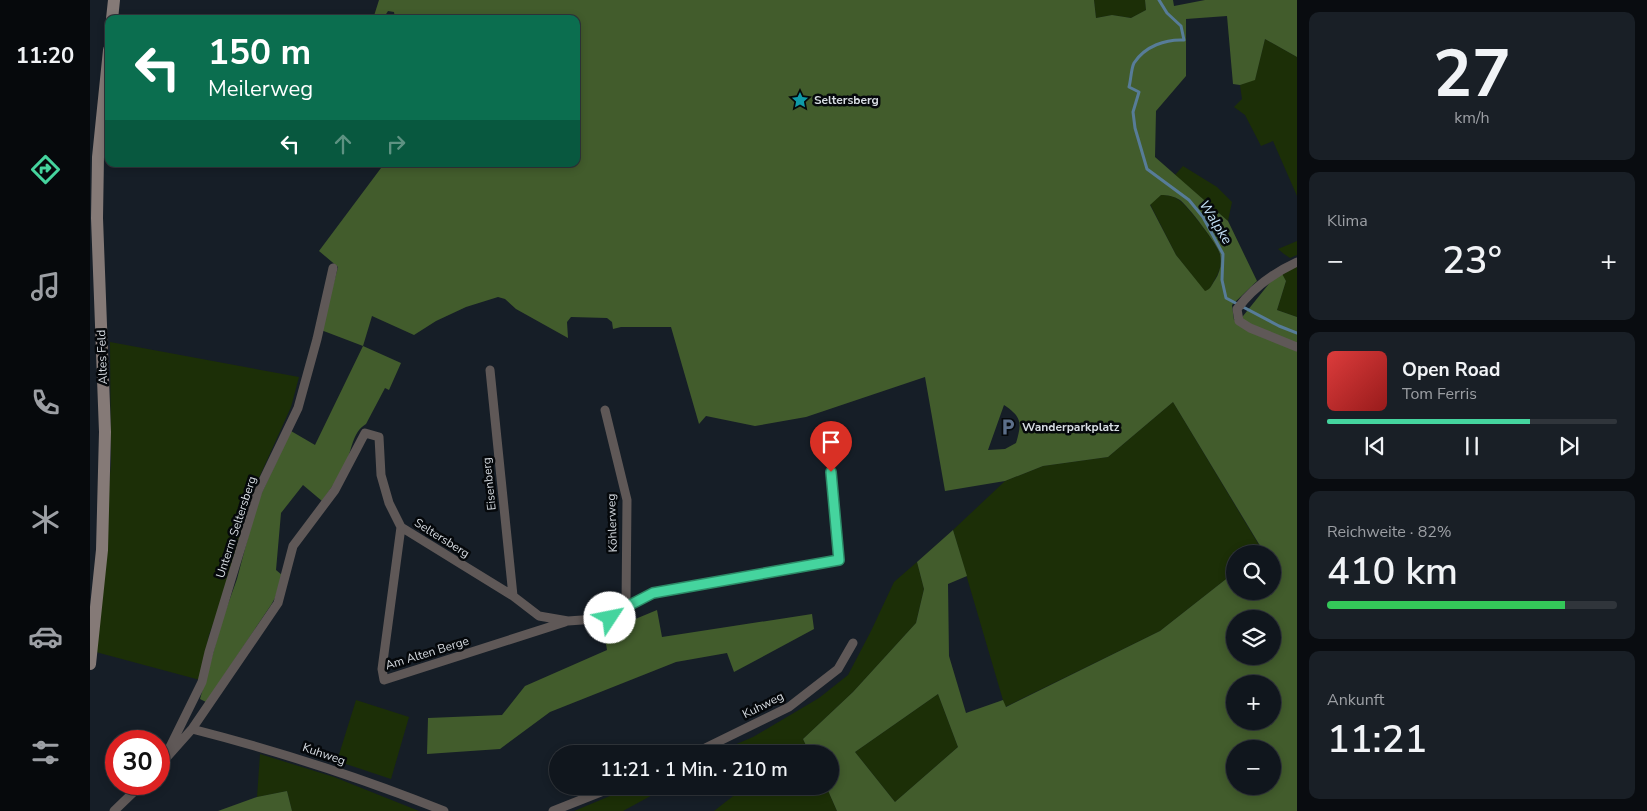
<!DOCTYPE html>
<html lang="de">
<meta charset="utf-8">
<style>
:root{--surface:#10161d;--page:#191f26;--text:#f1f3f6;--muted:#9c9fa4;--line:#30353b;--accent:#45d49e}
body{margin:0;font-family:"Nunito Sans",sans-serif;background:var(--page);color:var(--text);height:100vh;display:flex;flex-direction:column;font-size:19px;white-space:nowrap}
*{box-sizing:border-box;margin:0}
p{font-size:16px;color:var(--muted)}
.icon{flex:none;width:28px;height:28px;fill:none;stroke:currentColor;stroke-width:2;stroke-linecap:round;stroke-linejoin:round}
.map{position:relative;flex:1;overflow:hidden}
.side{display:flex;flex-direction:column;gap:12px;padding:12px;background:#090c10;width:350px}
.side>*{flex:none}
.banner{position:absolute;left:15px;top:15px;width:475px;height:152px;border-radius:10px;box-shadow:0 2px 8px #0003,0 0 0 1px var(--line);background:#0b6e4f;color:#fff;overflow:hidden}
.controls{position:absolute;left:1136px;top:545px;display:grid;gap:10px}
.controls a{display:grid;place-items:center;width:55px;height:55px;border-radius:50%;background:var(--surface);box-shadow:0 2px 8px #0003,0 0 0 1px var(--line);font-size:25px}
.speed{position:absolute;left:15px;top:730px;display:flex;gap:10px;font-size:25px;font-weight:700;text-align:center}
.speed>*{display:grid;place-content:center;width:65px;height:65px;border-radius:50%;background:var(--surface);box-shadow:0 2px 8px #0003,0 0 0 1px var(--line);line-height:1}
.speed .limit{border:8px solid #d22;background:#fff;color:#111}
.pin{position:absolute;display:grid;place-items:center;width:42px;height:42px;color:#fff;margin:-51px -21px;border-radius:50% 50% 50% 0;rotate:-45deg;box-shadow:0 0 5px #0007}
.pin .icon{rotate:45deg}
.me{position:absolute;width:55px;margin:-28px;rotate:56deg;stroke-linejoin:round;filter:drop-shadow(0 0 4px #0008)}
.turn{display:flex;align-items:center;gap:18px;height:105px;padding:0 20px;font-size:22px}
.turn .icon{width:65px;height:65px;stroke-width:2.5}
.turn b{display:block;font-size:35px;line-height:42px}
.lanes{display:flex;align-items:center;height:48px;padding:0 20px;background:#0003;justify-content:center;gap:25px;direction:ltr}
.lanes .off{opacity:.35}
.big{font-size:38px;font-weight:600;line-height:1.1}
.side .widget{flex:1;display:flex;flex-direction:column;justify-content:center;gap:8px;min-width:0;padding:0 18px;border-radius:10px;background:var(--page)}
.side .dial{align-items:center;gap:0}
.dial b{font-size:65px;line-height:1}
.song{display:flex;align-items:center;gap:15px}
.cover{width:60px;height:60px;border-radius:8px;background:linear-gradient(135deg,hsl(0 70% 55%),hsl(0 70% 35%))}
.played{height:5px;border-radius:2px;background:linear-gradient(90deg,var(--accent) 70%,var(--line) 70%)}
.keys{display:flex;justify-content:space-around;direction:ltr}
.heat{display:flex;justify-content:space-between;align-items:center;font-size:28px;direction:ltr}
.charge{height:8px;border-radius:4px;background:linear-gradient(90deg,#34c759 82%,var(--line) 0)}
.trip{position:absolute;left:459px;top:745px;width:290px;height:50px;border-radius:25px;background:var(--surface);box-shadow:0 2px 8px #0003,0 0 0 1px var(--line);font-weight:600;line-height:50px;text-align:center}
main{display:flex;flex:1;min-height:0}
.tab-bar{display:flex;flex-direction:column;width:90px;justify-content:space-around;align-items:center;background:#06090c;color:var(--muted)}
.tab-bar .icon{width:35px;height:35px}
.tab-bar .on{color:var(--accent)}
.tab-bar b{font-size:22px;color:var(--text)}
.map>svg:first-child{display:block}
.green{fill:#1c2f07}
.forest{fill:#425c2c;fill-rule:evenodd}
.lines{fill:none;stroke-linecap:round;stroke-linejoin:round}
.stream{stroke:#577c98;stroke-width:3}
.minor{stroke:#5f5857;stroke-width:9}
.secondary{stroke:#857a77;stroke-width:12}
.route-casing{stroke:#2d8a67;stroke-width:12}
.route{stroke:#45d49e;stroke-width:9}
.labels{text-anchor:middle;stroke-width:5;stroke-linejoin:round;paint-order:stroke}
.poi-label{font-size:12px;font-weight:bold;fill:#d6dbe1;stroke:#05080b;text-anchor:start}
.street-label{font-size:12px;fill:#d6dbe1;stroke:#05080b}
.water-label{font-size:14px;font-style:italic;fill:#c6e3f9;stroke:#05080b}
</style>
<main>
<nav class="tab-bar">
<b>11:20</b>
<svg class="icon on" aria-label="directions" viewBox="0 0 24 24"><path d="M12 3l9 9-9 9-9-9zM9 14v-3h6M13 9l2 2-2 2"/></svg>
<svg class="icon" aria-label="music" viewBox="0 0 24 24"><path d="M9 18V5l10-2v13"/><circle cx="6" cy="18" r="3"/><circle cx="16" cy="16" r="3"/></svg>
<svg class="icon" aria-label="phone" viewBox="0 0 24 24"><path d="M5 4h4l2 5-3 2q2 4 5 5l2-3 5 2v4C11 20 4 13 5 4z"/></svg>
<svg class="icon" aria-label="climate" viewBox="0 0 24 24"><path d="M12 3v18M4 7l16 10M4 17L20 7"/></svg>
<svg class="icon" aria-label="car" viewBox="0 0 24 24"><path d="M5 17H2v-5l4-1 3-4h7l3 4 3 1v5h-3M9 17h6M6 11h13"/><circle cx="7" cy="17" r="2"/><circle cx="17" cy="17" r="2"/></svg>
<svg class="icon" aria-label="filters" viewBox="0 0 24 24"><path d="M4 7h16M4 17h16"/><circle cx="9" cy="7" r="2"/><circle cx="15" cy="17" r="2"/></svg>
</nav>
<div class="map">
<svg width="1207" height="811" viewBox="0 0 1207 811">
<rect width="100%" height="100%" fill="#161e27"/>
<path class="green" d="M1004,0H1055L1056,10L1041,18L1022,15L1006,18Z
M1175,39L1207,57V196L1183,141L1171,146L1155,115L1144,107L1152,99L1150,85L1165,79Z
M1093,166L1127,187L1142,202L1138,221L1085,175Z
M1071,195C1077,195 1084,196 1089,200C1098,206 1128,245 1130,255C1132,266 1129,272 1124,281C1121,286 1121,289 1115,292L1086,255L1060,204Z
M1207,241V255L1200,258L1194,254L1188,249Z
M1207,265V317L1187,310L1196,281L1191,273Z
M20,342L209,377L201,407L155,509L149,544L139,581L119,635L110,680L2,651L21,464Z
M1083,402L1172,550L1167,554H1145V572L1070,631L915,707L863,530L915,481L953,466L1018,457Z
M827,562L834,589L826,623L763,692L713,739L720,754H623L663,737L729,698L758,675L781,631L804,582Z
M848,694L868,747L805,802L765,752Z
M266,700L319,717L301,779L247,761Z
M170,754L244,777L329,811H202L197,791L167,797Z
M544,786H579L533,811H484Z
M656,786H736L747,811H624Z"/>
<path class="forest" d="M289,0H1004L1006,18L1022,15L1041,18L1056,10L1055,0H1083L1084,6L1115,0H1207V57L1175,39L1165,80L1150,85L1143,84L1137,16L1096,19V76L1066,111L1065,157L1138,221L1167,281L1142,305L1144,320L1149,321L1190,270L1196,281L1187,310L1207,317V811H747L736,786H740V754H720L713,739L763,692L826,623L834,589L827,562L863,530L877,576L858,584L859,656L876,713L913,700L916,707L1070,631L1145,572V591H1182V554H1167L1172,549L1083,402L1018,457L953,466L915,481L855,491L835,377L716,417L665,426L616,416L609,424L581,327H531L523,329L522,322L517,318L481,317L477,322L478,338L426,309L415,299L408,297L376,307L346,321L324,335L282,316L273,346L311,363L299,390L295,388L276,424C262,432 262,451 255,465C249,478 240,489 232,501L213,485L191,513L186,570L192,575L185,598L181,605L116,702L110,699L133,618L147,579L167,503L201,431L225,445L273,346L231,330L248,267L229,251L294,164H486V19H305L304,12L298,11L293,19H283ZM1071,195C1077,195 1084,196 1090,200C1098,206 1128,245 1130,254C1132,264 1130,272 1125,280C1121,286 1121,289 1115,291L1086,255L1060,205ZM914,405C932,417 932,423 926,443L915,449L898,450ZM1145,619H1182V656H1145ZM1145,684H1182V721H1145ZM848,694L868,747L805,802L765,752ZM1145,749H1182V786H1145Z
M567,610L572,637L722,614L724,629L644,672L637,653L586,662L460,712L410,749L337,754L338,718L412,715L435,686L517,650L514,632Z
M197,791L202,811H128L167,797Z"/>
<g class="lines">
<path class="stream" d="M1069,0L1077,13L1091,26L1094,40C1076,39 1055,46 1044,63C1041,69 1041,80 1039,87L1049,92L1043,112L1045,128L1057,169L1099,200L1113,217L1133,254L1132,280L1136,298L1189,326L1207,333"/>
<path class="minor" d="M1207,262C1183,273 1163,288 1147,309L1149,321L1160,328L1207,347
M400,370L423,596
M515,410L537,500L536,607
M311,527L292,669L294,680L475,622
M102,729C188,751 272,778 354,811
M78,751L112,682L119,652L168,491L208,408L227,339L243,268
M603,754L699,707L748,669L763,643
M69,766L102,729L188,603L203,546L245,490L275,433L289,437L291,475L299,503L311,527L423,596L449,616L478,621L520,618L536,607L563,593L749,560L741,471
M24,811L52,784
M463,811L526,786"/>
<path class="secondary" d="M22,19L24,0
M0,664L12,550L15,432L7,218L8,157L19,50"/>
</g>
<g class="lines">
<g class="route-casing">
<path id="route" d="M520,618L536,607L563,593L749,560L741,472"/>
</g>
<use href="#route" class="route"/>
</g>
<defs>
<g id="sight-bare" transform="scale(1.35)"><path d="M0-6L1.8-2.2L6-1.7L2.9 1.2L3.7 5.4L0 3.3L-3.7 5.4L-2.9 1.2L-6-1.7L-1.8-2.2Z" fill="#0f9aa8" stroke="#05080b" stroke-width="2.5" paint-order="stroke"/></g>
<g id="parking-bare" transform="scale(1.35)"><path d="M-3.5-5.5H1a3.5 3.5 0 0 1 0 7H-1V5.5H-3.5ZM-1-3.4V-.6H.8a1.4 1.4 0 0 0 0-2.8Z" fill="#5c6f8a" stroke="#05080b" stroke-width="2.5" paint-order="stroke"/></g>
</defs>
<g fill-rule="evenodd">
<use href="#sight-bare" x="710" y="100"/>
<use href="#parking-bare" x="918" y="427"/>
</g>
<g class="labels">
<g class="poi-label">
<text x="724" y="104">Seltersberg</text>
<text x="932" y="431">Wanderparkplatz</text>
</g>
<g class="street-label">
<text transform="translate(12 357) rotate(-92)" y="4">Altes Feld</text>
<text transform="translate(399 484) rotate(-96)" y="4">Eisenberg</text>
<text transform="translate(522 523) rotate(-92)" y="4">Köhlerweg</text>
<text transform="translate(146 527) rotate(-72)" y="4">Unterm Seltersberg</text>
<text transform="translate(352 538) rotate(32)" y="4">Seltersberg</text>
<text transform="translate(337 653) rotate(-17)" y="4">Am Alten Berge</text>
<text transform="translate(673 705) rotate(-27)" y="4">Kuhweg</text>
<text transform="translate(234 754) rotate(19)" y="4">Kuhweg</text>
</g>
<g class="water-label">
<text transform="translate(1126 222) rotate(58)" y="5">Walpke</text>
</g>
</g>
</svg>
<div class="controls">
<a><svg class="icon" aria-label="search" viewBox="0 0 24 24"><circle cx="10" cy="10" r="6"/><path d="M15 15l6 6"/></svg></a>
<a><svg class="icon" aria-label="layers" viewBox="0 0 24 24"><path d="M12 4l9 5-9 5-9-5zM3 14l9 5 9-5"/></svg></a>
<a>+</a>
<a>−</a>
</div>
<div class="speed"><div class="limit">30</div></div>
<div class="pin" style="left:741px;top:472px;background:#d93025"><svg class="icon" aria-label="arrive" viewBox="0 0 24 24"><path d="M6 21V4h12l-3 4 3 4H6"/></svg></div>
<svg class="me" style="left:520px;top:618px" viewBox="-20 -20 40 40"><circle r="19" fill="#fff"/><path d="M0-13L10 11 0 6-10 11z" fill="#45d49e"/></svg>
<div class="trip">11:21 · 1 Min. · 210 m</div>
<div class="banner">
<div class="turn"><svg class="icon" aria-label="left" viewBox="0 0 24 24"><path d="M17 20v-9H6M10 6l-5 5 5 5"/></svg><div><b>150 m</b>Meilerweg</div></div>
<div class="lanes"><svg class="icon" aria-label="left" viewBox="0 0 24 24"><path d="M17 20v-9H6M10 6l-5 5 5 5"/></svg><svg class="icon off" aria-label="ahead" viewBox="0 0 24 24"><path d="M12 20V5M6 11l6-6 6 6"/></svg><svg class="icon off" aria-label="right" viewBox="0 0 24 24"><path d="M7 20v-9h11M14 6l5 5-5 5"/></svg></div>
</div>
</div>
<section class="side">
<div class="widget dial"><b>27</b><p>km/h</p></div>
<div class="widget"><p>Klima</p>
<div class="heat"><a>−</a><b class="big">23°</b><a>+</a></div>
</div>
<div class="widget">
<div class="song"><i class="cover"></i><div><b>Open Road</b><p>Tom Ferris</p></div></div>
<div class="played"></div>
<div class="keys"><svg class="icon" aria-label="previous" viewBox="0 0 24 24"><path d="M18 5L8 12l10 7zM5 5v14"/></svg><svg class="icon" aria-label="pause" viewBox="0 0 24 24"><path d="M8 5v14M16 5v14"/></svg><svg class="icon" aria-label="next" viewBox="0 0 24 24"><path d="M6 5l10 7-10 7zM19 5v14"/></svg></div>
</div>
<div class="widget"><p>Reichweite · 82%</p><b class="big">410 km</b><div class="charge"></div></div>
<div class="widget"><p>Ankunft</p><b class="big">11:21</b></div>
</section>
</main>
